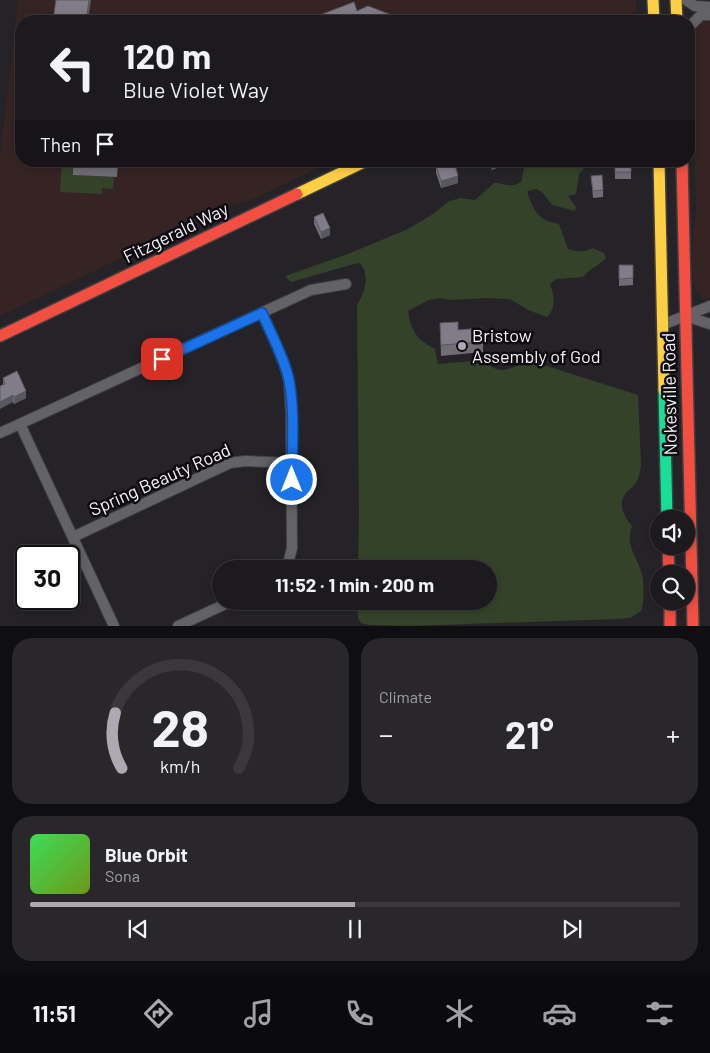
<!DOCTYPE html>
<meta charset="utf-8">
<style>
:root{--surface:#1c1a1d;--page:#29272a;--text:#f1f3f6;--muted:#a0a1a4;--line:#3a383b;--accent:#acaab0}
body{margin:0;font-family:Barlow,sans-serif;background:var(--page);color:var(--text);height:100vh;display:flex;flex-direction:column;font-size:19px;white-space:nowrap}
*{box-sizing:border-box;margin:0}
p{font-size:16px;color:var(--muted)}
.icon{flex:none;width:28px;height:28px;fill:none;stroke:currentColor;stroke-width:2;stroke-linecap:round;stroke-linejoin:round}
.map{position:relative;height:626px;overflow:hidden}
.drawer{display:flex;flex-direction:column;gap:12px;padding:12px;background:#0f0e10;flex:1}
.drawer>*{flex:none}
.hud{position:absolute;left:15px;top:15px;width:680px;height:152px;border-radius:20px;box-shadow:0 2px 8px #0003,0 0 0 1px var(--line);background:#1c1a1d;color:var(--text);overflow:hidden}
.tools{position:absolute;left:650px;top:510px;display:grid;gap:10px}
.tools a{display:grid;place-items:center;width:45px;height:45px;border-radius:50%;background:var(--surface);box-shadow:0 2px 8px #0003,0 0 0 1px var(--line);font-size:25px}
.speed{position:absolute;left:15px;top:545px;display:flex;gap:10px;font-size:25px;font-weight:700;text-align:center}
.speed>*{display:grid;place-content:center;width:65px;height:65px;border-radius:50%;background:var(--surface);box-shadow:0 2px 8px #0003,0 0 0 1px var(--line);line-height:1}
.speed .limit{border:2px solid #111;border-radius:8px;background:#fff;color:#111}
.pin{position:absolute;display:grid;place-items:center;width:42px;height:42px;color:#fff;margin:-21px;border-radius:10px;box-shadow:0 2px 8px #0006}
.me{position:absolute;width:55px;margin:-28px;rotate:0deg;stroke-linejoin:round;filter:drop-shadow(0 0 4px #0008)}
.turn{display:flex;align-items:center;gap:18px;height:105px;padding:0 25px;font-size:22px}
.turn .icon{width:65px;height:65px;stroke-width:2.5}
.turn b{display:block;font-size:35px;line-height:42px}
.then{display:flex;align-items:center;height:48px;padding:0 25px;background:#0003;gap:10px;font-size:19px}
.big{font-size:38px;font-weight:700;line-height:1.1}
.drawer .card{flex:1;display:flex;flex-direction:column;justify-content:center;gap:8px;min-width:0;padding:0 18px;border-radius:20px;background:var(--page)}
.drawer .dial{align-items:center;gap:0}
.dial svg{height:130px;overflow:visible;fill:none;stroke:var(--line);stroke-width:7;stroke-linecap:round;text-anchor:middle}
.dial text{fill:var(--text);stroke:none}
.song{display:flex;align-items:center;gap:15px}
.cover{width:60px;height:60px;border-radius:8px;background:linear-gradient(135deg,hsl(130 70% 55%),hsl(80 70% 35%))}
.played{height:5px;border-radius:2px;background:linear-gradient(90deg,var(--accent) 50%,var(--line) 50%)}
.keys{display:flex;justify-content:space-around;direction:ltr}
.heat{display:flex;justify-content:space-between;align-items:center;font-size:28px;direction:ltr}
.drawer .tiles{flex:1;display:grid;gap:12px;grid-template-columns:1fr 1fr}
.card:last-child{grid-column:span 2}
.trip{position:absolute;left:212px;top:560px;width:285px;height:50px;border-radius:25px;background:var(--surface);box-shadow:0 2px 8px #0003,0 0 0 1px var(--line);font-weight:700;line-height:50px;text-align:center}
.dock{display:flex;height:80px;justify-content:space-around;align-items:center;background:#0b0a0c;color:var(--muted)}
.dock .icon{width:35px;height:35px}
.dock .current{color:var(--accent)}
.dock b{font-size:22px;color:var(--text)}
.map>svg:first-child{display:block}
.commercial{fill:#352423}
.green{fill:#35422a}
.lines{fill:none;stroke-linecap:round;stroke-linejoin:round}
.street-casing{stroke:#403f42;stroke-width:12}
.fast-casing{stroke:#403f42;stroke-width:14}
.slow-casing{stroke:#403f42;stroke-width:14}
.jam-casing{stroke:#403f42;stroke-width:14}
.street{stroke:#636266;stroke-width:10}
.fast{stroke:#16e098;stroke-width:11}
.slow{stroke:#ffcf43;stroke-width:11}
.jam{stroke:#f24e42;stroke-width:11}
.wall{fill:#6f6c75}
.shaded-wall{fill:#5a585f}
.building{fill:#817d88;stroke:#5a585f}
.route-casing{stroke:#114b97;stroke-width:12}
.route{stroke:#1a73e8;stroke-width:9}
.poi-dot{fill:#acaab0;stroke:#0d0b0f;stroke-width:2}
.labels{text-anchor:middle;stroke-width:5;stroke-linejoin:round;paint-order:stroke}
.street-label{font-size:18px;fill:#f5f3f9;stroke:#0d0b0f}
.poi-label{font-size:18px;fill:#f5f3f9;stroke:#0d0b0f;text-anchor:start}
</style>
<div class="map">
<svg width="710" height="626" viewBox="0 0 710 626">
<rect width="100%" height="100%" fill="#252327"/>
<path class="commercial" d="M18,0H636V12L633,17L626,21H21V161H333L255,198L212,212L165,237L0,316V158Z
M710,18V300L702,297L697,293L693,281L692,250L696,208L691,32L696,21Z"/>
<path class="green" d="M62,161H73V175L114,177L113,189L102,188V194L60,192Z
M528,161H591L579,174L576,194L568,196L576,207L575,211L552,205L543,193L537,189L527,191C533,210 538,221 559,224L568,249C578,252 584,252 593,248L604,253L606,258C599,266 590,268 583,277L556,279L550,284C554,296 557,307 547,317L528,310L510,299L486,298L451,300L439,298L429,300L408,311C411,331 417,340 435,349L438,364L484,360C501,379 511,366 531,361L638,395L641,465C640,472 639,479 635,484C632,488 628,490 626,493C617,505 624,516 632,526C624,548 639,557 643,579C644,590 644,601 641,611L630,618L617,619L408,626L369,625L361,623L358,618L357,601H489V569H358L359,514L357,305C364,293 371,276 360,263L354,264L291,282L285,276L348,254L408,229L433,214L449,201L461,198L475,200L494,183C506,183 508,189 521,182L525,165Z"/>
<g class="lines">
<g class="street-casing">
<path id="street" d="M686,0L695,6L710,7
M689,27L701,15H710
M262,313L284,363L289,381L291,413L292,548L289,560L283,569
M685,316L710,324
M662,325L710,306
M20,424L114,626
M0,433L311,290L346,284
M73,537L230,463L245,461L291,463
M178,626L232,601"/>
</g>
<g class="fast-casing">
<path id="fast" d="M664,390L667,519"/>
</g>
<g class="slow-casing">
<path id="slow" d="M653,0L654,21
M676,0L677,21
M659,161L664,390
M297,194L366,161"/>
</g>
<g class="jam-casing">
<path id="jam" d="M682,161L693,626
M0,336L297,194
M668,546L669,574
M670,601V626"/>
</g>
<use href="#street" class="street"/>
<use href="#fast" class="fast"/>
<use href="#slow" class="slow"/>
<use href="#jam" class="jam"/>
</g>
<path class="wall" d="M73,161H118L117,177L73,175Z
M488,161H506V164L492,170Z
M615,161H631V179H615Z
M436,166L458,183L441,188L436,173Z
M591,176L603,190V197L593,198Z
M314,217L330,235L321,239L314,224Z
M619,265H633V285L619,286Z
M440,323L458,330L483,342V352L441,356Z
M3,378L26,398L14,404L3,385Z"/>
<path class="shaded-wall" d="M89,0H91L88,21H86Z
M496,161H506V164L492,170V163Z
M458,176V183L441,188V181Z
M330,228V235L321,239V232Z
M26,391V398L14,404V397Z
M13,395V402L0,409V402Z"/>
<path class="building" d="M56,0H89L86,21H53Z
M354,2L357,11L368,6L402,19L403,21H307V20Z
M76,161H117V163Z
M450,161H454L458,176L441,181L436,166Z
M615,161H631V172H615Z
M602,175L603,190L593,191L591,176Z
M323,213L330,228L321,232L314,217Z
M619,265H633V278L619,279Z
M458,322V330L482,328L483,342L441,345L440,323Z
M17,371L26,391L14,397L13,395L0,402V386L5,384L3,378Z"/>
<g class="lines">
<g class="route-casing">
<path id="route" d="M162,359L262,313C271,334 284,357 289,380C295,412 292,448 292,480"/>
</g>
<use href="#route" class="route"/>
</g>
<circle class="poi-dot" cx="462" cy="346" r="5"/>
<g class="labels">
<g class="street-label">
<text transform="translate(176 233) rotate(-26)" y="6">Fitzgerald Way</text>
<text transform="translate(670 394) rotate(-91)" y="6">Nokesville Road</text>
<text transform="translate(160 480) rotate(-24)" y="6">Spring Beauty Road</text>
</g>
<g class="poi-label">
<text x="472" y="342">Bristow<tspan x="472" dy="21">Assembly of God</tspan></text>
</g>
</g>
</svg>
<div class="tools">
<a><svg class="icon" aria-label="sound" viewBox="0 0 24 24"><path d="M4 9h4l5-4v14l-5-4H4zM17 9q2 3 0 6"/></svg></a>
<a><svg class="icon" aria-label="search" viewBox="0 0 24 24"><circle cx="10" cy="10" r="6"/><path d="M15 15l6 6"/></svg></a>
</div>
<div class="speed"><div class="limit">30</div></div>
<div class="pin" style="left:162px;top:359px;background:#d93025"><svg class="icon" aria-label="arrive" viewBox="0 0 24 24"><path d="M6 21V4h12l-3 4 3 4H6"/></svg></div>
<svg class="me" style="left:292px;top:480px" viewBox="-20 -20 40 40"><circle r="17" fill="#1a73e8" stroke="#fff" stroke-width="3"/><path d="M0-11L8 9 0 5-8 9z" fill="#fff"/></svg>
<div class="trip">11:52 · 1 min · 200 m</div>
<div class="hud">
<div class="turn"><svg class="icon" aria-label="left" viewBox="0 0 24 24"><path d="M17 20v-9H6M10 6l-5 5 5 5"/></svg><div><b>120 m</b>Blue Violet Way</div></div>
<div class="then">Then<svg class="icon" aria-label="arrive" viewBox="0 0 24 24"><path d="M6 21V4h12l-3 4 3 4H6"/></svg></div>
</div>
</div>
<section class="drawer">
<div class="tiles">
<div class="card dial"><svg viewBox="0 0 100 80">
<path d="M14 69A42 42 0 1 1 86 69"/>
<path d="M14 69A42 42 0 0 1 10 35" stroke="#acaab0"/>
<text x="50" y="56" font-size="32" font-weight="700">28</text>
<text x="50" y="72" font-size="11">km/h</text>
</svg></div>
<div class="card"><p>Climate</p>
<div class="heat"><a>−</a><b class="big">21°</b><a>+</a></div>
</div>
<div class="card">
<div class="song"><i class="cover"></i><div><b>Blue Orbit</b><p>Sona</p></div></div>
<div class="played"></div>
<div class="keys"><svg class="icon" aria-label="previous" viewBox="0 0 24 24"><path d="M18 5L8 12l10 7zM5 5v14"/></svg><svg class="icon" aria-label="pause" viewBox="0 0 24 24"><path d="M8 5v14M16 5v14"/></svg><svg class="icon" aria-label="next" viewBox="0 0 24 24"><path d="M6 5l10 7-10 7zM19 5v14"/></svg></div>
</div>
</div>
</section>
<nav class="dock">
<b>11:51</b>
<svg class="icon current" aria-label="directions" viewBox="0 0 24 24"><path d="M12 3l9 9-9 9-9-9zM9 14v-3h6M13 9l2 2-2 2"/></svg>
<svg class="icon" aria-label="music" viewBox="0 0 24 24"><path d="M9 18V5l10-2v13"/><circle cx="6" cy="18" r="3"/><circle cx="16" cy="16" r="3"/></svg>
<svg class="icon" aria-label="phone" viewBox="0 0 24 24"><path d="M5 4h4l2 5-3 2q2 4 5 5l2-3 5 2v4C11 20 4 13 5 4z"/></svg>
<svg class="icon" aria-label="climate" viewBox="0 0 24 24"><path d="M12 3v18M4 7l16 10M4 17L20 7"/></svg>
<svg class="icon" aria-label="car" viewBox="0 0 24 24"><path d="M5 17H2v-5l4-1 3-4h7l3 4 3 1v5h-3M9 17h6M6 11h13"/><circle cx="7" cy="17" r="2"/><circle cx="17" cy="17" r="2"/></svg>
<svg class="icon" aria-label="filters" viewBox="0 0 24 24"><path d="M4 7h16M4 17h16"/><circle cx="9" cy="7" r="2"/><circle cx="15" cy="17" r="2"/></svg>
</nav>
